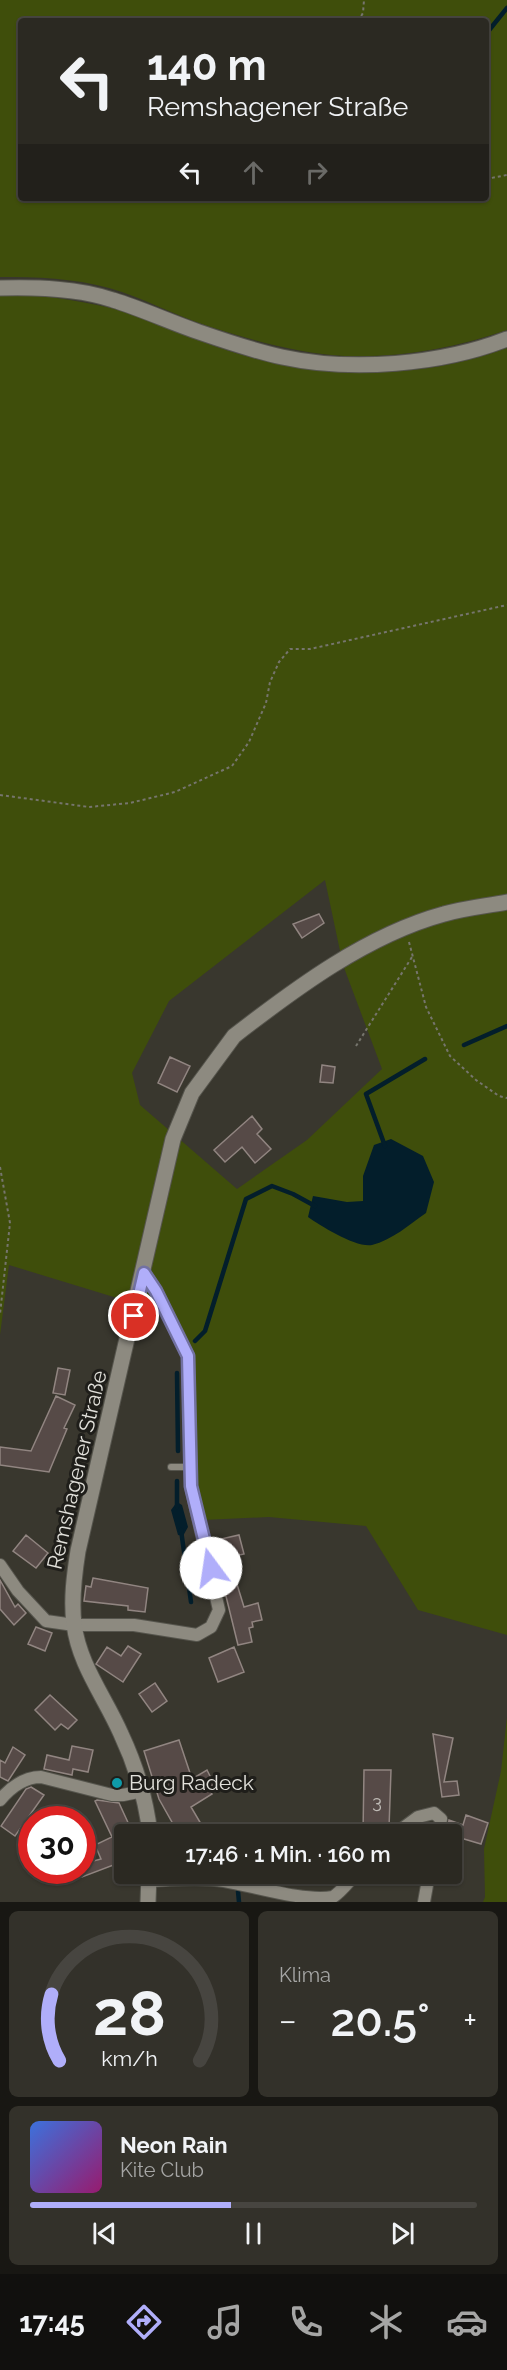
<!DOCTYPE html>
<html lang="de">
<meta charset="utf-8">
<style>
:root{--surface:#2b2922;--page:#33312a;--text:#f1f3f6;--muted:#a6a6a5;--line:#474540;--accent:#b0aefa}
body{margin:0;font-family:Raleway,sans-serif;background:var(--page);color:var(--text);height:100vh;display:flex;flex-direction:column;font-size:22px;white-space:nowrap}
*{box-sizing:border-box;margin:0}
p{font-size:20px;color:var(--muted)}
.icon{flex:none;width:33px;height:33px;fill:none;stroke:currentColor;stroke-width:2;stroke-linecap:round;stroke-linejoin:round}
.map{position:relative;height:1902px;overflow:hidden}
.details{display:flex;flex-direction:column;gap:9px;padding:9px;background:#181713;flex:1}
.details>*{flex:none}
.top-card{position:absolute;left:18px;top:18px;width:471px;height:183px;border-radius:6px;box-shadow:0 2px 4px #0004,0 0 0 2px var(--line);background:#2b2922;color:var(--text);overflow:hidden}
.speed{position:absolute;left:18px;top:1806px;display:flex;gap:12px;font-size:30px;font-weight:700;text-align:center}
.speed>*{display:grid;place-content:center;width:78px;height:78px;border-radius:50%;background:var(--surface);box-shadow:0 2px 4px #0004,0 0 0 2px var(--line);line-height:1}
.speed .limit{border:9px solid #d22;background:#fff;color:#111}
.pin{position:absolute;display:grid;place-items:center;width:51px;height:51px;color:#fff;margin:-26px;border:3px solid #fff;border-radius:50%;box-shadow:0 2px 6px #0007}
.me{position:absolute;width:66px;margin:-33px;rotate:346deg;stroke-linejoin:round;filter:drop-shadow(0 0 4px #0008)}
.turn{display:flex;align-items:center;gap:21px;height:126px;padding:0 30px;font-size:27px}
.turn .icon{width:78px;height:78px;stroke-width:2.5}
.turn b{display:block;font-size:42px;line-height:51px}
.lanes{display:flex;align-items:center;height:57px;padding:0 30px;background:#0003;justify-content:center;gap:30px;direction:ltr}
.lanes .off{opacity:.35}
.big{font-size:45px;font-weight:600;line-height:1.1}
.details .tile{flex:1;display:flex;flex-direction:column;justify-content:center;gap:9px;min-width:0;padding:0 21px;border-radius:9px;background:var(--page)}
.details .dial{align-items:center;gap:0}
.dial svg{height:156px;overflow:visible;fill:none;stroke:var(--line);stroke-width:7;stroke-linecap:round;text-anchor:middle}
.dial text{fill:var(--text);stroke:none}
.song{display:flex;align-items:center;gap:18px}
.cover{width:72px;height:72px;border-radius:9px;background:linear-gradient(135deg,hsl(220 70% 55%),hsl(320 70% 35%))}
.played{height:6px;border-radius:3px;background:linear-gradient(90deg,var(--accent) 45%,var(--line) 45%)}
.keys{display:flex;justify-content:space-around;direction:ltr}
.heat{display:flex;justify-content:space-between;align-items:center;font-size:33px;direction:ltr}
.details .tiles{flex:1;display:grid;gap:9px;grid-template-columns:1fr 1fr}
.tile:last-child{grid-column:span 2}
.trip{position:absolute;left:114px;top:1824px;width:348px;height:60px;border-radius:6px;background:var(--surface);box-shadow:0 2px 4px #0004,0 0 0 2px var(--line);font-weight:600;line-height:60px;text-align:center}
.tab-bar{display:flex;height:96px;justify-content:space-around;align-items:center;background:#11100e;color:var(--muted)}
.tab-bar .icon{width:42px;height:42px}
.tab-bar .current{color:var(--accent)}
.tab-bar b{font-size:27px;color:var(--text)}
.map>svg:first-child{display:block}
.green{fill:#3f4e0b;fill-rule:evenodd}
.water{fill:#031e2b}
.lines{fill:none;stroke-linecap:round;stroke-linejoin:round}
.stream{stroke:#031e2b;stroke-width:4.5}
.building{fill:#564a47;stroke:#918581;stroke-width:1.5}
.lane-casing{stroke:#56554d;stroke-width:8}
.street-casing{stroke:#56554d;stroke-width:14}
.secondary-casing{stroke:#56554d;stroke-width:17}
.path{stroke:#76756d;stroke-width:2;stroke-dasharray:3 3;stroke-linecap:butt}
.lane{stroke:#8d8a80;stroke-width:6}
.street{stroke:#8d8a80;stroke-width:12}
.secondary{stroke:#8d8a80;stroke-width:15}
.route-casing{stroke:#7271a2;stroke-width:15}
.route{stroke:#b0aefa;stroke-width:10}
.culture-dot{fill:#0f9aa8;stroke:#1f1e1a;stroke-width:2}
.labels{text-anchor:middle;stroke-width:6;stroke-linejoin:round;paint-order:stroke}
.number-label{font-size:18px;fill:#bfbbb6}
.street-label{font-size:21px;fill:#e2e1db;stroke:#1f1e1a}
.poi-label{font-size:21px;fill:#e2e1db;stroke:#1f1e1a;text-anchor:start}
</style>
<div class="map">
<svg width="507" height="1902" viewBox="0 0 507 1902">
<rect width="100%" height="100%" fill="#39372e"/>
<path class="green" d="M0,0H507V330C456,348 400,358 345,356C301,354 254,341 211,327C176,316 144,298 109,288C73,278 37,277 0,277ZM21,21H486V198H21Z
M32,295C67,299 102,304 135,315C167,327 197,341 229,351C317,379 420,381 507,348V1635L418,1610L366,1526L269,1517L203,1520L195,1487L192,1356L171,1312L140,1305L9,1265L0,1335V296ZM325,880L343,965L382,1069L307,1140L237,1189L140,1105L132,1073L169,1001Z
M507,1717V1902H483L485,1897L484,1849L501,1771Z"/>
<path class="water" d="M391,1139L423,1156L434,1182L426,1213C409,1225 392,1240 372,1245C356,1248 321,1226 308,1217L313,1196L347,1202L363,1201V1176L374,1145Z
M177,1502L182,1505L188,1527L183,1536L178,1535L171,1510Z"/>
<g class="lines">
<path class="stream" d="M486,34L507,8
M464,1045L507,1026
M385,1146L366,1094L425,1059
M195,1341L205,1331L246,1199L272,1186L293,1194L315,1206
M177,1373L178,1451
M177,1507V1481
M181,1530L191,1602
M238,1891L239,1902"/>
</g>
<path class="building" d="M319,914L324,923L302,938L293,924Z
M170,1057L190,1066L177,1092L158,1083Z
M322,1065L335,1067L333,1083L320,1082Z
M252,1116L262,1129L257,1134L271,1149L255,1163L242,1147L225,1162L214,1150Z
M58,1368L70,1370L65,1395L53,1393Z
M56,1396L75,1405L64,1428L67,1429L49,1472L0,1465V1447L31,1451Z
M26,1535L48,1553L36,1568L13,1551Z
M239,1535L244,1554L226,1558L221,1539Z
M93,1578L148,1588L145,1612L128,1610V1606L84,1601L86,1586L91,1587Z
M0,1580L15,1607L18,1604L26,1613L14,1625L0,1609Z
M236,1581L244,1607L258,1603L262,1620L252,1622L253,1627L249,1628L252,1642L238,1645L223,1584Z
M36,1627L52,1633L45,1651L28,1644Z
M128,1646L141,1654L123,1682L96,1664L107,1647L121,1656Z
M234,1647L244,1672L218,1682L209,1658Z
M155,1683L167,1701L152,1712L139,1694Z
M50,1695L77,1720L68,1729L61,1724L55,1730L35,1710Z
M433,1734L453,1738L444,1782L457,1781L459,1795L442,1797Z
M179,1740L192,1779L207,1770L214,1784L208,1788L212,1794L191,1807L207,1834H173L169,1826L173,1824L159,1799L144,1751Z
M72,1746L93,1750L88,1772L73,1769L72,1775L44,1769L47,1755L69,1760Z
M13,1747L25,1755L8,1781L0,1777V1760L5,1763Z
M364,1770H391L389,1828L387,1834H363Z
M31,1787L44,1795L15,1836L1,1826L26,1789Z
M97,1800L119,1803L131,1829L117,1835L124,1854V1861L82,1877V1864L101,1859L95,1845L112,1837L95,1801Z
M466,1815L488,1823L481,1844L447,1834L449,1820L463,1825Z"/>
<g class="lines">
<g class="lane-casing">
<path id="lane" d="M171,1467H190"/>
</g>
<g class="street-casing">
<path id="street" d="M0,1565L18,1591L46,1621L74,1625H134L197,1635L211,1627L219,1610L191,1487L188,1356L156,1291L144,1273
M0,1800C11,1787 24,1777 41,1777L112,1795H123L143,1791
M395,1834L418,1817L434,1813L441,1819L439,1834
M149,1881C174,1880 199,1877 224,1881C254,1886 303,1902 333,1897C342,1891 349,1881 356,1874
M424,1902L429,1874"/>
</g>
<g class="secondary-casing">
<path id="secondary" d="M0,288C37,287 78,288 113,300C142,309 170,322 199,332C225,341 254,351 282,357C351,372 441,365 507,339
M150,1834C146,1799 136,1766 121,1734C105,1697 79,1665 74,1624C71,1600 74,1576 78,1551L173,1139L192,1093L234,1036C296,988 367,935 444,914C464,908 486,906 507,902
M148,1902L149,1874"/>
</g>
<path class="path" d="M358,21L363,13L364,0
M486,179L507,175
M0,795L89,807L130,803L175,792L232,766L249,742L266,703L270,682L279,662L290,649H310L507,605
M409,942L426,1007L450,1056L476,1080L499,1096L507,1098
M356,1046L412,957
M0,1167L10,1223L0,1314"/>
<use href="#lane" class="lane"/>
<use href="#street" class="street"/>
<use href="#secondary" class="secondary"/>
</g>
<g class="lines">
<g class="route-casing">
<path id="route" d="M134,1316L144,1273L156,1291L188,1356L191,1486L211,1568"/>
</g>
<use href="#route" class="route"/>
</g>
<circle class="culture-dot" cx="117" cy="1783" r="6"/>
<g class="labels">
<g class="number-label">
<text x="377" y="1808">3</text>
</g>
<g class="street-label">
<text transform="translate(77 1470) rotate(-77)" y="7">Remshagener Straße</text>
</g>
<g class="poi-label">
<text x="129" y="1790">Burg Radeck</text>
</g>
</g>
</svg>
<div class="speed"><div class="limit">30</div></div>
<div class="pin" style="left:134px;top:1316px;background:#d93025"><svg class="icon" aria-label="arrive" viewBox="0 0 24 24"><path d="M6 21V4h12l-3 4 3 4H6"/></svg></div>
<svg class="me" style="left:211px;top:1568px" viewBox="-20 -20 40 40"><circle r="19" fill="#fff"/><path d="M0-13L10 11 0 6-10 11z" fill="#b0aefa"/></svg>
<div class="trip">17:46 · 1 Min. · 160 m</div>
<div class="top-card">
<div class="turn"><svg class="icon" aria-label="left" viewBox="0 0 24 24"><path d="M17 20v-9H6M10 6l-5 5 5 5"/></svg><div><b>140 m</b>Remshagener Straße</div></div>
<div class="lanes"><svg class="icon" aria-label="left" viewBox="0 0 24 24"><path d="M17 20v-9H6M10 6l-5 5 5 5"/></svg><svg class="icon off" aria-label="ahead" viewBox="0 0 24 24"><path d="M12 20V5M6 11l6-6 6 6"/></svg><svg class="icon off" aria-label="right" viewBox="0 0 24 24"><path d="M7 20v-9h11M14 6l5 5-5 5"/></svg></div>
</div>
</div>
<section class="details">
<div class="tiles">
<div class="tile dial"><svg viewBox="0 0 100 80">
<path d="M14 69A42 42 0 1 1 86 69"/>
<path d="M14 69A42 42 0 0 1 10 35" stroke="#b0aefa"/>
<text x="50" y="56" font-size="32" font-weight="700">28</text>
<text x="50" y="72" font-size="11">km/h</text>
</svg></div>
<div class="tile"><p>Klima</p>
<div class="heat"><a>−</a><b class="big">20.5°</b><a>+</a></div>
</div>
<div class="tile">
<div class="song"><i class="cover"></i><div><b>Neon Rain</b><p>Kite Club</p></div></div>
<div class="played"></div>
<div class="keys"><svg class="icon" aria-label="previous" viewBox="0 0 24 24"><path d="M18 5L8 12l10 7zM5 5v14"/></svg><svg class="icon" aria-label="pause" viewBox="0 0 24 24"><path d="M8 5v14M16 5v14"/></svg><svg class="icon" aria-label="next" viewBox="0 0 24 24"><path d="M6 5l10 7-10 7zM19 5v14"/></svg></div>
</div>
</div>
</section>
<nav class="tab-bar">
<b>17:45</b>
<svg class="icon current" aria-label="directions" viewBox="0 0 24 24"><path d="M12 3l9 9-9 9-9-9zM9 14v-3h6M13 9l2 2-2 2"/></svg>
<svg class="icon" aria-label="music" viewBox="0 0 24 24"><path d="M9 18V5l10-2v13"/><circle cx="6" cy="18" r="3"/><circle cx="16" cy="16" r="3"/></svg>
<svg class="icon" aria-label="phone" viewBox="0 0 24 24"><path d="M5 4h4l2 5-3 2q2 4 5 5l2-3 5 2v4C11 20 4 13 5 4z"/></svg>
<svg class="icon" aria-label="climate" viewBox="0 0 24 24"><path d="M12 3v18M4 7l16 10M4 17L20 7"/></svg>
<svg class="icon" aria-label="car" viewBox="0 0 24 24"><path d="M5 17H2v-5l4-1 3-4h7l3 4 3 1v5h-3M9 17h6M6 11h13"/><circle cx="7" cy="17" r="2"/><circle cx="17" cy="17" r="2"/></svg>
</nav>
